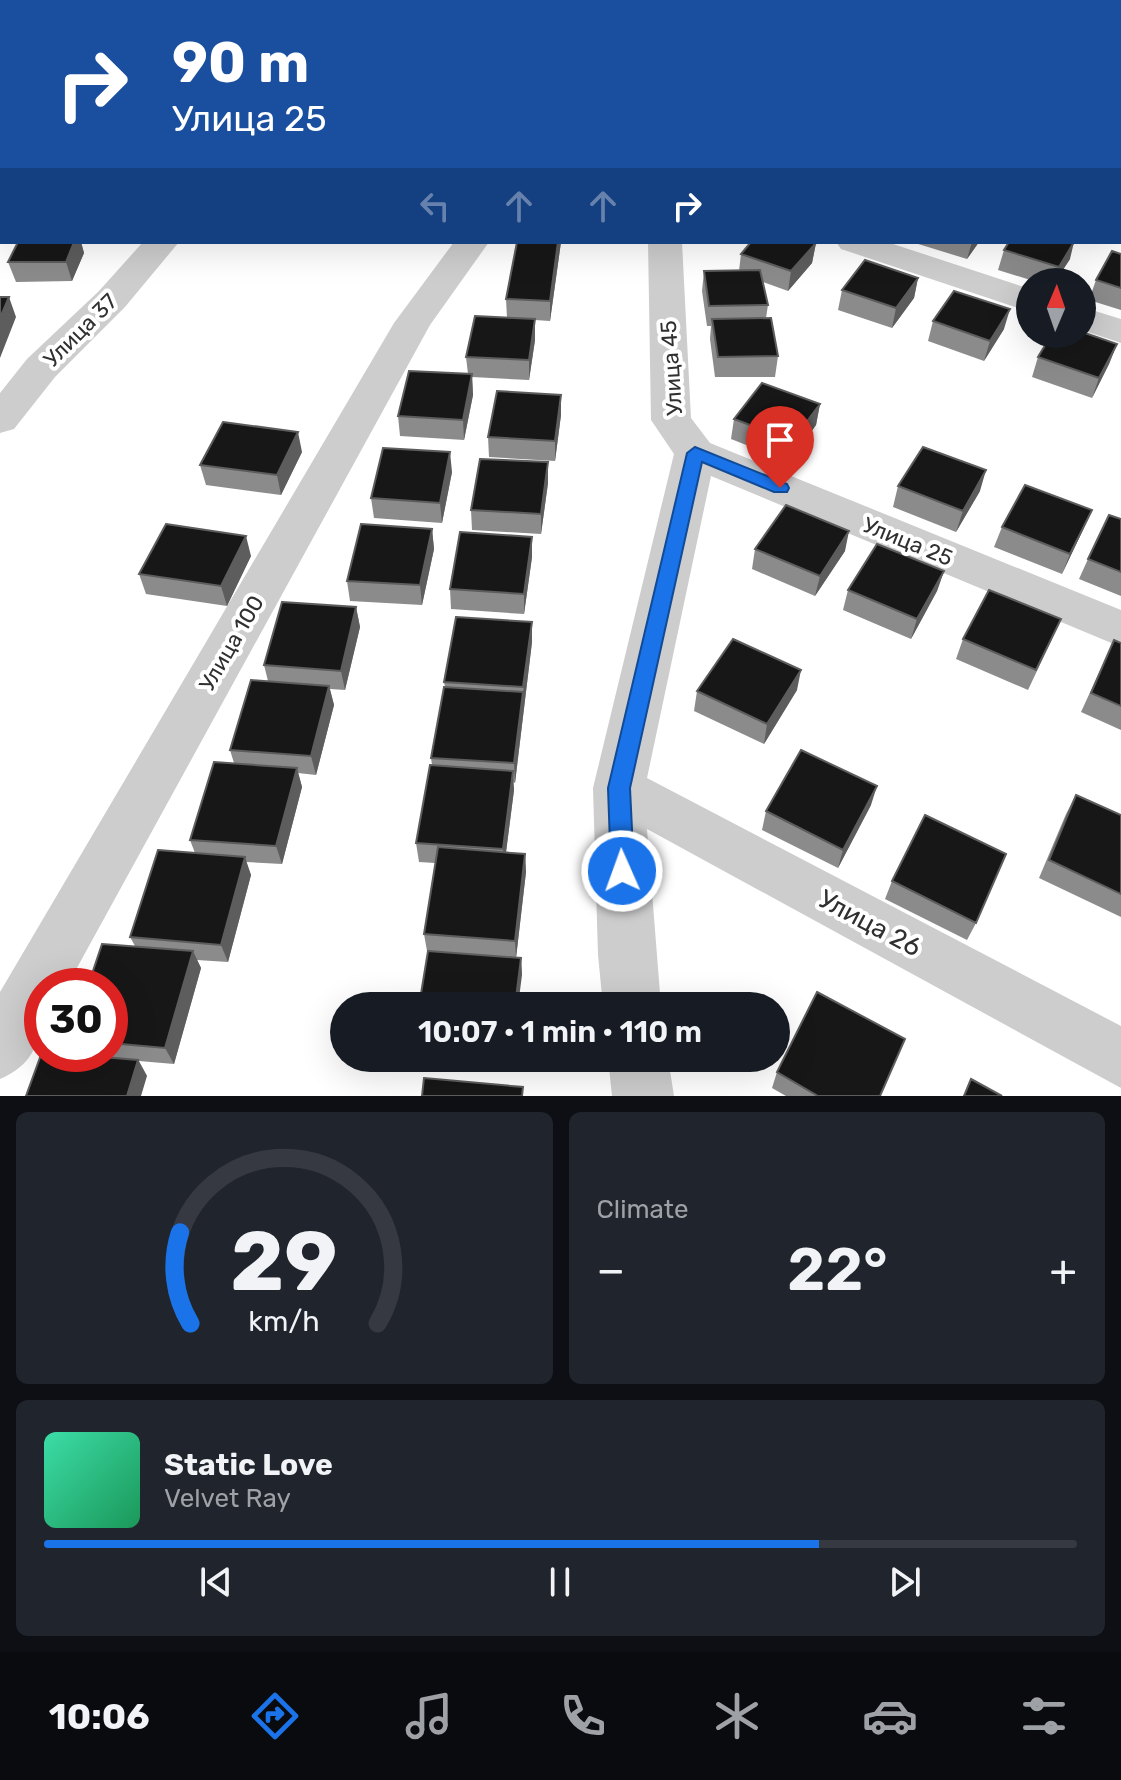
<!DOCTYPE html>
<meta charset="utf-8">
<style>
:root{--surface:#171b24;--page:#20242c;--text:#f1f3f6;--muted:#9ea1a6;--line:#363941;--accent:#1a73e8}
body{margin:0;font-family:Rubik,sans-serif;background:var(--page);color:var(--text);height:100vh;display:flex;flex-direction:column;font-size:30px;white-space:nowrap}
*{box-sizing:border-box;margin:0}
p{font-size:26px;color:var(--muted)}
.icon{flex:none;width:44px;height:44px;fill:none;stroke:currentColor;stroke-width:2;stroke-linecap:round;stroke-linejoin:round}
.map{position:relative;height:1096px;overflow:hidden}
.panel{display:flex;flex-direction:column;gap:16px;padding:16px;background:#0d0f14;flex:1}
.panel>*{flex:none}
.guide{position:absolute;left:0px;top:0px;width:1122px;height:244px;box-shadow:0 8px 32px #0002;background:#1a4fa0;color:#fff;overflow:hidden}
.needle{width:52px;rotate:2deg}
.buttons{position:absolute;left:1016px;top:268px;display:grid;gap:16px}
.buttons a{display:grid;place-items:center;width:80px;height:80px;border-radius:50%;background:var(--surface);box-shadow:0 8px 32px #0002;font-size:40px}
.speed{position:absolute;left:24px;top:968px;display:flex;gap:16px;font-size:40px;font-weight:700;text-align:center}
.speed>*{display:grid;place-content:center;width:104px;height:104px;border-radius:50%;background:var(--surface);box-shadow:0 8px 32px #0002;line-height:1}
.speed .limit{border:12px solid #d22;background:#fff;color:#111}
.pin{position:absolute;display:grid;place-items:center;width:68px;height:68px;color:#fff;margin:-82px -34px;border-radius:50% 50% 50% 0;rotate:-45deg;box-shadow:0 0 8px #0007}
.pin .icon{rotate:45deg}
.me{position:absolute;width:88px;margin:-44px;rotate:358deg;stroke-linejoin:round;filter:drop-shadow(0 0 6px #0008)}
.turn{display:flex;align-items:center;gap:28px;height:168px;padding:0 40px;font-size:36px}
.turn .icon{width:104px;height:104px;stroke-width:2.5}
.turn b{display:block;font-size:56px;line-height:68px}
.lanes{display:flex;align-items:center;height:76px;padding:0 40px;background:#0003;justify-content:center;gap:40px;direction:ltr}
.lanes .off{opacity:.35}
.big{font-size:60px;font-weight:600;line-height:1.1}
.panel .widget{flex:1;display:flex;flex-direction:column;justify-content:center;gap:12px;min-width:0;padding:0 28px;border-radius:12px;background:var(--page)}
.panel .dial{align-items:center;gap:0}
.dial svg{height:208px;overflow:visible;fill:none;stroke:var(--line);stroke-width:7;stroke-linecap:round;text-anchor:middle}
.dial text{fill:var(--text);stroke:none}
.song{display:flex;align-items:center;gap:24px}
.cover{width:96px;height:96px;border-radius:12px;background:linear-gradient(135deg,hsl(160 70% 55%),hsl(150 70% 35%))}
.played{height:8px;border-radius:4px;background:linear-gradient(90deg,var(--accent) 75%,var(--line) 75%)}
.keys{display:flex;justify-content:space-around;direction:ltr}
.heat{display:flex;justify-content:space-between;align-items:center;font-size:44px;direction:ltr}
.panel .tiles{flex:1;display:grid;gap:16px;grid-template-columns:1fr 1fr}
.widget:last-child{grid-column:span 2}
.trip{position:absolute;left:330px;top:992px;width:460px;height:80px;border-radius:40px;background:var(--surface);box-shadow:0 8px 32px #0002;font-weight:600;line-height:80px;text-align:center}
.menu{display:flex;height:128px;justify-content:space-around;align-items:center;background:#090b0e;color:var(--muted)}
.menu .icon{width:56px;height:56px}
.menu .selected{color:var(--accent)}
.menu b{font-size:36px;color:var(--text)}
.map>svg:first-child{display:block}
.lines{fill:none;stroke-linecap:round;stroke-linejoin:round}
.minor{fill:#cdcdcd;fill-rule:evenodd}
.wall{fill:#8b8b8b}
.shaded-wall{fill:#5d5d5d}
.building{fill:#171717;stroke:#5d5d5d;stroke-width:2}
.route{fill:#1a73e8;stroke:#114b97;stroke-width:2}
.labels{text-anchor:middle;stroke-width:8;stroke-linejoin:round;paint-order:stroke}
.street-label{font-size:22px;fill:#303030;stroke:#fff}
.near-street-label{font-size:26px;fill:#303030;stroke:#fff}
</style>
<div class="map">
<svg width="1121" height="1096" viewBox="0 0 1121 1096">
<rect width="100%" height="100%" fill="#fff"/>
<g class="lines">
<path class="minor" d="M182,0H208L209,2H181Z
M621,0H654L656,2H622Z
M1120,126H1121V145H1120Z
M2,147V168L0,169V148Z
M143,242H179L125,307L55,377L14,429L0,433V393L27,359L99,291Z
M454,242H489L430,325L67,986H42C42,1027 43,1061 0,1079V992L394,323Z
M648,242H682L691,418L710,443L1121,610V647L711,476L647,778L1121,1026V1088L647,829L661,1006H603L598,955L593,788L674,454L651,420Z
M836,242H887L1030,289V312L841,249Z
M1082,307L1121,319V343L1082,330Z
M608,1058H668L674,1096H612Z"/>
</g>
<path class="wall" d="M294,0H340L339,2H294Z
M547,0H600L598,2H545Z
M692,0H745L743,2H692Z
M1014,0H1067V2H1013Z
M18,242H81L84,253L72,281L16,282L8,262Z
M517,242H561L550,321L535,320V340L529,380L472,377L473,395L464,440L400,436L398,416L468,374L466,357L507,318L506,299Z
M915,242H979L967,259L915,243Z
M816,243L812,263L788,291L763,282L768,305L766,318L778,356L775,377H715L710,339L711,326H707L702,291L704,271H739L741,254Z
M1004,250L1070,259L1055,282H1037L998,270Z
M1121,254V310L1089,300L1096,280Z
M918,278L914,298L892,328L838,310L842,290Z
M933,321L1004,329L984,361L928,341Z
M1117,344L1109,364L1092,398L1032,377L1038,357Z
M820,404L816,425L789,462L731,439L734,419Z
M561,415L555,461L489,457L488,437Z
M302,452L281,495L206,485L200,465Z
M548,462V483L541,534L472,530L471,510Z
M452,472L442,523L374,518L371,498Z
M898,486L980,491L956,532L893,507Z
M1092,510L1062,574L994,547L1002,527Z
M1121,519V596L1079,579L1088,559Z
M432,529L434,549L422,605L350,601L347,581Z
M755,549L845,551L815,596L752,569Z
M251,556L227,606L146,594L139,574Z
M532,557L524,614L451,609L450,589Z
M944,571L937,591L911,639L843,610L848,590Z
M356,607L360,627L345,690L330,689L334,705L316,775L298,773L302,787L282,864L246,862L251,875L228,962L197,960L201,968L174,1064L139,1061L147,1076L80,1055L79,1054H110V986L135,946L130,937L195,853L190,840L234,763L230,750L268,681L264,665Z
M532,622V642L515,783L513,782L514,790L506,852L525,854L526,872L516,958H521L522,975L427,951L424,934L435,863L419,862L416,843L432,765L431,758L445,687L444,682Z
M963,639H1052L1028,690L956,659Z
M1114,640L1121,643V730L1081,712Z
M797,690L764,744L694,711L697,691Z
M1076,795L1121,815V917L1039,878L1066,814Z
M871,805L838,868L762,830L766,811Z
M892,881L976,923L967,940L885,899Z
M414,1058H512L511,1072L415,1064Z
M777,1072L880,1096H786L772,1088Z"/>
<path class="shaded-wall" d="M234,0H270V2H234Z
M731,0H745L743,2H731Z
M74,242H81L84,253L72,281L66,262Z
M558,242H561L550,321V301Z
M972,242H979L967,259Z
M1074,242L1070,259L1055,282H1054L1059,267Z
M816,243L812,263L788,291L791,271Z
M918,278L914,298L892,328L896,308Z
M9,297L16,317L0,358V318Z
M1010,309L1004,329L984,361L990,341Z
M535,319V340L529,380V360Z
M1117,344L1109,364L1092,398L1099,378Z
M472,374L473,395L464,440L463,420Z
M561,395V415L555,461V441Z
M820,404L816,425L789,462L792,441Z
M298,432L302,452L281,495L277,475Z
M450,452L452,472L442,523L440,503Z
M548,462V483L541,534V514Z
M986,470L980,491L956,532L963,511Z
M1092,510L1083,530L1062,574L1070,554Z
M432,529L434,549L422,605L420,585Z
M849,531L845,551L815,596L820,576Z
M246,536L251,556L227,606L221,586Z
M532,537V557L524,614V594Z
M944,571L937,591L911,639L917,619Z
M356,607L360,627L345,690L341,671Z
M532,622V642L515,783L514,763Z
M801,670L797,690L764,744L767,724Z
M329,686L334,705L316,775L311,756Z
M297,768L302,787L282,864L276,846Z
M513,771L514,790L504,868L503,849Z
M877,786L871,805L838,868L843,850Z
M525,854L526,872L516,958L515,941Z
M245,857L251,875L228,962L221,945Z
M193,951L201,968L174,1064L165,1048Z
M521,958L522,975L518,1006H515Z
M138,1060L147,1076L141,1096H127Z"/>
<path class="building" d="M98,0H141V2H98Z
M547,0H565L579,2H545Z
M826,0H837L845,2H824Z
M1099,0H1121V18L1120,2H1097Z
M18,242H74L66,262H8Z
M517,242H558L550,301L506,299Z
M751,242H814L816,243L791,271L741,254Z
M1009,242H1074L1059,267L1004,250Z
M1112,251L1121,254V288L1096,280Z
M865,260L918,278L896,308L842,290Z
M760,270L768,305L709,306L704,271Z
M954,291L1010,309L990,341L933,321Z
M0,297H9L0,318Z
M475,316L535,319L529,360L466,357Z
M771,318L778,356L718,357L712,319Z
M1082,332L1117,344L1099,378L1038,357L1052,334H1082Z
M409,371L472,374L463,420L398,416Z
M762,383L820,404L792,441L734,419Z
M497,391L561,395L555,441L488,437Z
M223,422L298,432L277,475L200,465Z
M923,447L986,470L963,511L898,486Z
M383,448L450,452L440,503L371,498Z
M480,459L548,462L541,514L471,510Z
M1025,485L1092,510L1070,554L1002,527Z
M786,505L849,531L820,576L755,549Z
M1109,515L1121,519V572L1088,559Z
M166,524L246,536L221,586L139,574Z
M361,524L432,529L420,585L347,581Z
M460,532L532,537L524,594L450,589Z
M877,544L944,571L917,619L848,590Z
M989,590L1061,619L1036,670L963,639Z
M282,602L356,607L341,671L264,665Z
M456,617L532,622L523,687L444,682Z
M733,639L801,670L767,724L697,691Z
M1114,640L1121,643V706L1091,693Z
M251,680L329,686L311,756L230,750Z
M444,687L523,692L514,763L431,758Z
M801,750L877,786L843,850L766,811Z
M214,762L297,768L276,846L190,840Z
M430,765L513,771L503,849L416,843Z
M1076,795L1121,815V894L1049,860Z
M925,815L1006,854L976,923L892,881Z
M438,847L525,854L515,941L424,934Z
M158,850L245,857L221,945L130,937Z
M102,944L193,951L165,1048L110,1043V986H88Z
M428,951L521,958L515,1006H419Z
M817,992L905,1039L880,1096H818L777,1072Z
M42,1052V1054H66L138,1060L127,1096H26Z
M424,1078L523,1087L522,1096H422Z
M971,1079L1002,1096H964Z"/>
<path class="route" d="M695,447L787,484L789,488L787,492H774L702,462L630,788L634,871L630,878L622,881L614,878L611,871L608,788L687,453Z"/>
<g class="labels">
<g class="street-label">
<text transform="translate(80 330) rotate(-45)" y="8">Улица 37</text>
<text transform="translate(671 368) rotate(-94)" y="8">Улица 45</text>
<text transform="translate(908 541) rotate(22)" y="8">Улица 25</text>
<text transform="translate(231 643) rotate(-60)" y="8">Улица 100</text>
</g>
<g class="near-street-label">
<text transform="translate(870 923) rotate(28)" y="9">Улица 26</text>
</g>
</g>
</svg>
<div class="buttons">
<a><svg class="needle" viewBox="-14 -14 28 28"><path d="M0-13l5 13h-10z" fill="#e53935"/><path d="M0 13l5-13h-10z" fill="#9ea1a6"/></svg></a>
</div>
<div class="speed"><div class="limit">30</div></div>
<div class="pin" style="left:780px;top:488px;background:#d93025"><svg class="icon" aria-label="arrive" viewBox="0 0 24 24"><path d="M6 21V4h12l-3 4 3 4H6"/></svg></div>
<svg class="me" style="left:622px;top:871px" viewBox="-20 -20 40 40"><circle r="17" fill="#1a73e8" stroke="#fff" stroke-width="3"/><path d="M0-11L8 9 0 5-8 9z" fill="#fff"/></svg>
<div class="trip">10:07 · 1 min · 110 m</div>
<div class="guide">
<div class="turn"><svg class="icon" aria-label="right" viewBox="0 0 24 24"><path d="M7 20v-9h11M14 6l5 5-5 5"/></svg><div><b>90 m</b>Улица 25</div></div>
<div class="lanes"><svg class="icon off" aria-label="left" viewBox="0 0 24 24"><path d="M17 20v-9H6M10 6l-5 5 5 5"/></svg><svg class="icon off" aria-label="ahead" viewBox="0 0 24 24"><path d="M12 20V5M6 11l6-6 6 6"/></svg><svg class="icon off" aria-label="ahead" viewBox="0 0 24 24"><path d="M12 20V5M6 11l6-6 6 6"/></svg><svg class="icon" aria-label="right" viewBox="0 0 24 24"><path d="M7 20v-9h11M14 6l5 5-5 5"/></svg></div>
</div>
</div>
<section class="panel">
<div class="tiles">
<div class="widget dial"><svg viewBox="0 0 100 80">
<path d="M14 69A42 42 0 1 1 86 69"/>
<path d="M14 69A42 42 0 0 1 10 34" stroke="#1a73e8"/>
<text x="50" y="56" font-size="32" font-weight="700">29</text>
<text x="50" y="72" font-size="11">km/h</text>
</svg></div>
<div class="widget"><p>Climate</p>
<div class="heat"><a>−</a><b class="big">22°</b><a>+</a></div>
</div>
<div class="widget">
<div class="song"><i class="cover"></i><div><b>Static Love</b><p>Velvet Ray</p></div></div>
<div class="played"></div>
<div class="keys"><svg class="icon" aria-label="previous" viewBox="0 0 24 24"><path d="M18 5L8 12l10 7zM5 5v14"/></svg><svg class="icon" aria-label="pause" viewBox="0 0 24 24"><path d="M8 5v14M16 5v14"/></svg><svg class="icon" aria-label="next" viewBox="0 0 24 24"><path d="M6 5l10 7-10 7zM19 5v14"/></svg></div>
</div>
</div>
</section>
<nav class="menu">
<b>10:06</b>
<svg class="icon selected" aria-label="directions" viewBox="0 0 24 24"><path d="M12 3l9 9-9 9-9-9zM9 14v-3h6M13 9l2 2-2 2"/></svg>
<svg class="icon" aria-label="music" viewBox="0 0 24 24"><path d="M9 18V5l10-2v13"/><circle cx="6" cy="18" r="3"/><circle cx="16" cy="16" r="3"/></svg>
<svg class="icon" aria-label="phone" viewBox="0 0 24 24"><path d="M5 4h4l2 5-3 2q2 4 5 5l2-3 5 2v4C11 20 4 13 5 4z"/></svg>
<svg class="icon" aria-label="climate" viewBox="0 0 24 24"><path d="M12 3v18M4 7l16 10M4 17L20 7"/></svg>
<svg class="icon" aria-label="car" viewBox="0 0 24 24"><path d="M5 17H2v-5l4-1 3-4h7l3 4 3 1v5h-3M9 17h6M6 11h13"/><circle cx="7" cy="17" r="2"/><circle cx="17" cy="17" r="2"/></svg>
<svg class="icon" aria-label="filters" viewBox="0 0 24 24"><path d="M4 7h16M4 17h16"/><circle cx="9" cy="7" r="2"/><circle cx="15" cy="17" r="2"/></svg>
</nav>
